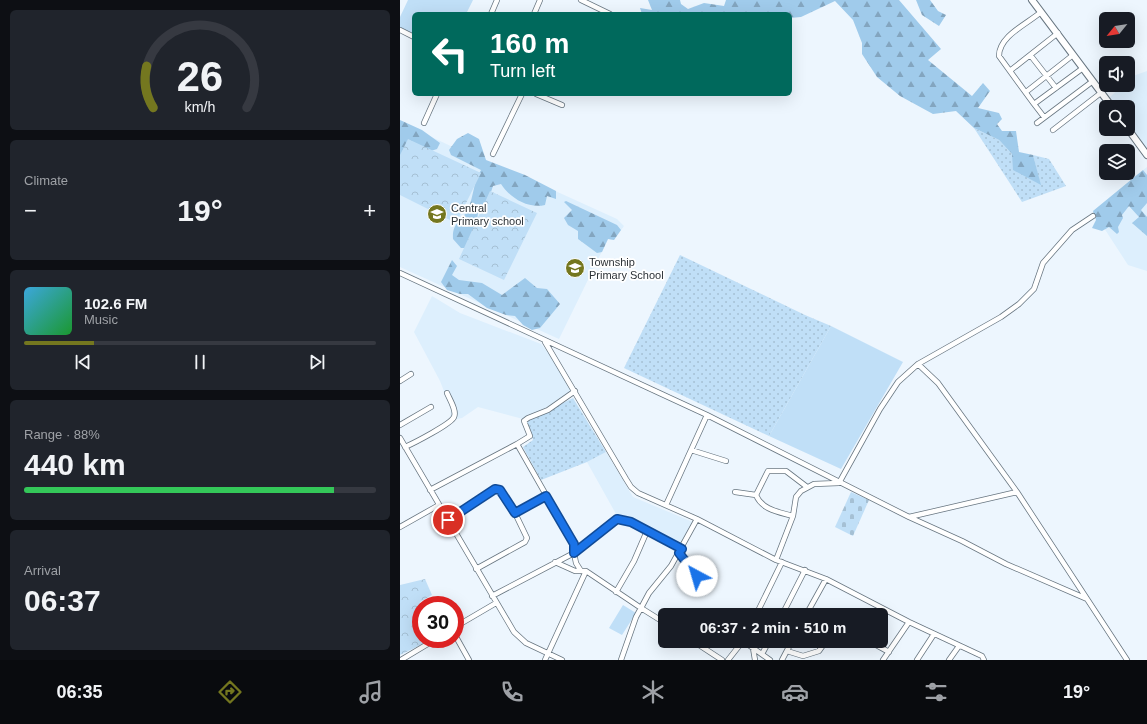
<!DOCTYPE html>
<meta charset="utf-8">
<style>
:root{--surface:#171b24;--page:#20242c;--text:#f1f3f6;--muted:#9ea1a6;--line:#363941;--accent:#74771f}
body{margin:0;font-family:Arial,sans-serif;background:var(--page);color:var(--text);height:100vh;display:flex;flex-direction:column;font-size:15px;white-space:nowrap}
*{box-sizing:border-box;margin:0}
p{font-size:13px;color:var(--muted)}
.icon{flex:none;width:22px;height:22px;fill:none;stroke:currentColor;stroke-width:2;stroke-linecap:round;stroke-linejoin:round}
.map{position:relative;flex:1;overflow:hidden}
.drawer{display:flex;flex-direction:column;gap:10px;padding:10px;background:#0d0f14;width:400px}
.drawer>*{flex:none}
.guide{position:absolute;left:12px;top:12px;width:380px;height:84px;border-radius:6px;box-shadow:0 4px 16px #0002;background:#00695c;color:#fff;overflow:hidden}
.needle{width:26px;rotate:240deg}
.tools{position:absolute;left:699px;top:12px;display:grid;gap:8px}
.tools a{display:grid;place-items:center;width:36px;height:36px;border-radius:6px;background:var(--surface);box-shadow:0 4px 16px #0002;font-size:20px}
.speed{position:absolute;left:12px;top:596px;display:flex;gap:8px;font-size:20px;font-weight:700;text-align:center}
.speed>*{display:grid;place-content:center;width:52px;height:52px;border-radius:50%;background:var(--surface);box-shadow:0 4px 16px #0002;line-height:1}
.speed .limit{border:6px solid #d22;background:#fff;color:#111}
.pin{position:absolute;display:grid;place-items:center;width:34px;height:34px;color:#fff;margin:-17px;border:2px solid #fff;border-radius:50%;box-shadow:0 1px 4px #0007}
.me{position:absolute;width:44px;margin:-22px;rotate:321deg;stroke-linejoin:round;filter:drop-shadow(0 0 3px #0008)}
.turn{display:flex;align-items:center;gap:14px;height:84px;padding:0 12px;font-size:18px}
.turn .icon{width:52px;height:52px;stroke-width:2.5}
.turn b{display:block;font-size:28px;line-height:34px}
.big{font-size:30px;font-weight:700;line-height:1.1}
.drawer .widget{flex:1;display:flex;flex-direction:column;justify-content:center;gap:6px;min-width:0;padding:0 14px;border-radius:6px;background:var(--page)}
.drawer .dial{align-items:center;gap:0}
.dial svg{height:104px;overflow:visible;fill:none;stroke:var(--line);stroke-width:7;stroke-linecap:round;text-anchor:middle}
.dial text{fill:var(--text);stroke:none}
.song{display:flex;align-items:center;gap:12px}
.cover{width:48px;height:48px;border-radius:6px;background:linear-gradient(135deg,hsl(200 70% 55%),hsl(130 70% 35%))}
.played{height:4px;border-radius:2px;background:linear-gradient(90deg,var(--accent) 20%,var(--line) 20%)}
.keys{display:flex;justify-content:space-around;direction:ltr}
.heat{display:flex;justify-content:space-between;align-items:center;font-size:22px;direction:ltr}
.charge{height:6px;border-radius:3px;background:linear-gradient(90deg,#34c759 88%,var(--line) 0)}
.trip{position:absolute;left:258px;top:608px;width:230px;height:40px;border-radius:6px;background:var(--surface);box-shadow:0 4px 16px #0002;font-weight:700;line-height:40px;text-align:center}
.dock{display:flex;height:64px;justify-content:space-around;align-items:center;background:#090b0e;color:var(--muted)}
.dock .icon{width:28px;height:28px}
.dock .on{color:var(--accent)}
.dock b{font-size:18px;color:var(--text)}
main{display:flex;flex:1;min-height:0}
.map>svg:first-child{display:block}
.built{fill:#ddeffd}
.grass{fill:url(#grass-dots)}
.forest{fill:url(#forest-firs)}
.cemetery{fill:url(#cemetery-stones)}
.park{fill:url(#park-crowns)}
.garden{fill:#c0dff7}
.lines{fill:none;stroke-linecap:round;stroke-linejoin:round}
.street-casing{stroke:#687681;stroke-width:6}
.secondary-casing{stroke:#687681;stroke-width:8}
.street{stroke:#fff;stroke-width:4.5}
.secondary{stroke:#fff;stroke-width:6}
.route-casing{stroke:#114b97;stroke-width:10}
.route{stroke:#1a73e8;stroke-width:7}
.labels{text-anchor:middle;stroke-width:3.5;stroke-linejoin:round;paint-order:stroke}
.poi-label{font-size:11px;fill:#2c3237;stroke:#fff;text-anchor:start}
</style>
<main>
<section class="drawer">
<div class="widget dial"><svg viewBox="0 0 100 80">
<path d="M14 69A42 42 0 1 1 86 69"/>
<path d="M14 69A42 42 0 0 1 9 37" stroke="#74771f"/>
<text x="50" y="56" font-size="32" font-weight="700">26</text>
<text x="50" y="72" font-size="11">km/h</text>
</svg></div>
<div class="widget"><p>Climate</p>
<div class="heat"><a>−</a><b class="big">19°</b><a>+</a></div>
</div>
<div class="widget">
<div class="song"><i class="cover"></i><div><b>102.6 FM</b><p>Music</p></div></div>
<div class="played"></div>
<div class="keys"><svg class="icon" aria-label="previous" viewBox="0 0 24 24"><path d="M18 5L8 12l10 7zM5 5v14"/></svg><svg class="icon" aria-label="pause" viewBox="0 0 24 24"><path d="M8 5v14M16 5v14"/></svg><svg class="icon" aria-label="next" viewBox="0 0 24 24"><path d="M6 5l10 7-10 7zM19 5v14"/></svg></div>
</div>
<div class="widget"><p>Range · 88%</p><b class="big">440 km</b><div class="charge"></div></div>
<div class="widget"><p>Arrival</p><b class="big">06:37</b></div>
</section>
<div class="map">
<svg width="747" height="660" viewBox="0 0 747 660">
<defs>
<pattern id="grass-dots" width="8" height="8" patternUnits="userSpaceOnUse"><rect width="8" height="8" fill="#c0dff7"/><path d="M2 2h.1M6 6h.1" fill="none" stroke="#a5c0d4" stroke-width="1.8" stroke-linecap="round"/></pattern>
<pattern id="forest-firs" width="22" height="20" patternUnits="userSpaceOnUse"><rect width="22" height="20" fill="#a0cbeb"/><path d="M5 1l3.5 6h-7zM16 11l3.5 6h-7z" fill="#83a5bf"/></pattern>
<pattern id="cemetery-stones" width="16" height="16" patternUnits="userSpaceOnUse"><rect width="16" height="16" fill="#c0dff7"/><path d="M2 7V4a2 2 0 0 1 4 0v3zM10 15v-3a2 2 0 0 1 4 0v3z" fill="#a5c0d4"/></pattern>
<pattern id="park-crowns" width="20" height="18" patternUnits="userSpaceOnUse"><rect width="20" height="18" fill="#c0dff7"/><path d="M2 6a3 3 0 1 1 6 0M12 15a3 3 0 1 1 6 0" fill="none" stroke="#a5c0d4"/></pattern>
</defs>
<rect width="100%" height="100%" fill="#edf6fe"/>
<path class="built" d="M747,71V151L728,123V107H717L710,97L723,85H728V80L733,76Z
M0,122L97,168L98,165L217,219L224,226L214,240L208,239L159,339L0,267Z
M747,167V271L728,265L693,211Z
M32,296L60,313L141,344L157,364L172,390L149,406L123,419L78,407L62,418L50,420L51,409L40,381L14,332Z
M206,452L233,497L293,522L281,546L216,514L187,462Z"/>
<path class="grass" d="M574,128L599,140L640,184L633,155L649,159L666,186L622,202Z
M280,255L405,315L431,326L369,436L224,368Z
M173,398L206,452L187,462L141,480L123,447L133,440L127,421Z"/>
<path class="forest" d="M248,0H280L281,4L288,9L304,3L324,6L326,0H499L541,49L528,60L572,96L583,83L590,91L578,108L599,113L602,119L597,124L602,131H616L619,152L633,155L641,185L613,170L612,154L599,140L574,128L556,111L533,114L500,96L477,77L462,54V43L453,20L435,1L401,17L390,18V14H242L240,8L252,10Z
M516,0H530L538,11L546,15L539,26L522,15Z
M0,120L22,130L40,143L37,149L0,161Z
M68,133L79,139L86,160L125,175L156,191V199L147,196L145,205C128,209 110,198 101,184L93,186L88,201L78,213L76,227L67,248H61L53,239C52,222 61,223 68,209C74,196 73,182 81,170L51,155L49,150L57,139Z
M743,170L747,175V203L741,210L747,217V236L732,223L739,217L729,206L722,215L723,218L718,227L719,232L717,234L709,227L702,231L692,228L696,220L693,211Z
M166,201L217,225L221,230L214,240L208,239L202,252L197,253L178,239V231L168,225L164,218L172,210L164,202Z
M52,260L57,266L52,275L59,280L82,283L102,295L125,278L137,288L147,289L160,304L140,328L132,330L123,325L115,316L106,315L87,308L68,294H60L47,290L41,282Z"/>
<path class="cemetery" d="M451,492L469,500L453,536L435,527Z"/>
<path class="park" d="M8,139L81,173L56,223L0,195V155Z
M90,191L137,213L104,280L59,259Z
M25,579L32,595L20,602L16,614L21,623V639L31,640L0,655V585Z"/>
<path class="garden" d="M8,0H73L66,14H14V34L0,28V17Z
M431,326L503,362L441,469L369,436Z
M223,605L236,613L222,635L209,628Z"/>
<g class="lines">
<g class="street-casing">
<path id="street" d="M181,0L210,14
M641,12C627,24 599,36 599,56L634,104L683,68
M91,14L97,0
M134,14L140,0
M0,30L14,37
M631,56L656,88
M611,70L658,33
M626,92L673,55
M136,94L162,105
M634,104L644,117
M24,123L37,94
M637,123L693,81
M653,130L702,92
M93,154L122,94
M0,273L307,415L509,517L562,541L606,564L687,599
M145,342L226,479L231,487L238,493L297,519L376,560L426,579L509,622L582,656L584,660
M518,364L538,383L617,492
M0,381L11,374
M0,425L31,407
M0,438L114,632L126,643L162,660
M117,444L130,436L124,421L128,418L148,410L175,391
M5,447C14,443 51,424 54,417C57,411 50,400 47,393
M291,450L326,461
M30,490L117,444L174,544V553L92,596
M335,492L356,495
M266,505L307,415
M115,513L146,496
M393,516C379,512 362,510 356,495L368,471H386L407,487
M509,517L617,492L727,660
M48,520L97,489L100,490L115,513L127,538L125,542L76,569
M0,527L39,505
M279,553L297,576L310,585
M376,560L393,516L396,497L401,491L414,484L439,483L480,409L498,382L518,364L601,317L619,304L634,289L643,263L672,230L693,216
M155,562L175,571H186L241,608L236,617L221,660
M181,571L176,563L174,553L217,519L231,522L282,549
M216,592L234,561L247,531
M356,615L382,562
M382,615L405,570
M406,615L426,579
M265,623L241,608L249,593L271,566L297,519
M55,627L96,603
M55,635L69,660
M293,641L322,660
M343,641L370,660
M469,641L489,652
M353,648L355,660
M387,651L403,656L419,651L426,641
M362,654L369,641
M1,660L36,639
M145,660L186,571
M328,660L343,641
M382,660L392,641
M483,660L509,622
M517,660L534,634
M549,660L559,646"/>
</g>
<g class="secondary-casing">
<path id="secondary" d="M632,0L712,107
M728,129L747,155"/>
</g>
<use href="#street" class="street"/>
<use href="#secondary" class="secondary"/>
</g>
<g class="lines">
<g class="route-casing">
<path id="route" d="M48,520L95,489L100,490L115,513L146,496L174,544V553L217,519L231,522L282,549L279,553L297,576"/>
</g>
<use href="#route" class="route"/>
</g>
<defs>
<g id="school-disc" transform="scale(1)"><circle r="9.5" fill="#74771f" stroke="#fff"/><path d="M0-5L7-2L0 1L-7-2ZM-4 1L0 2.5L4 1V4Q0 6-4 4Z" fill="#fff"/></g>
</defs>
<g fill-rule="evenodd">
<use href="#school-disc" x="37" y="214"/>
<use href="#school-disc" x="175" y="268"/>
</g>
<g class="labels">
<g class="poi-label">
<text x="51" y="212">Central<tspan x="51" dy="13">Primary school</tspan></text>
<text x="189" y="266">Township<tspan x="189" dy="13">Primary School</tspan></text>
</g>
</g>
</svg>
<div class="tools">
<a><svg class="needle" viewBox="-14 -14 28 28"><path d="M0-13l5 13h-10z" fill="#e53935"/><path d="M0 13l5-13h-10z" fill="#9ea1a6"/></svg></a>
<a><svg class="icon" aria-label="sound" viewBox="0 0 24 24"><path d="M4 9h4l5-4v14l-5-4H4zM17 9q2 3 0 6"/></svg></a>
<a><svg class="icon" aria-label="search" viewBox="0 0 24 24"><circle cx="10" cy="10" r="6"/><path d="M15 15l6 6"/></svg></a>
<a><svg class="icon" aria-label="layers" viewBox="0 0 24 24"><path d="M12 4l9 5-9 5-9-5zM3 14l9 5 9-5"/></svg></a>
</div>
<div class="speed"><div class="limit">30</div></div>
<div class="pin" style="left:48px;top:520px;background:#d93025"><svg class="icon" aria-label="arrive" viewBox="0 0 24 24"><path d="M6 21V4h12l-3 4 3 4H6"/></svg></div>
<svg class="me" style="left:297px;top:576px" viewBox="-20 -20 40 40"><circle r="19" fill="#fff"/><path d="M0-13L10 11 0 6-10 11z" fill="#1a73e8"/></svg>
<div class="trip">06:37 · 2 min · 510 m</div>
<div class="guide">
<div class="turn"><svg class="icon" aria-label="left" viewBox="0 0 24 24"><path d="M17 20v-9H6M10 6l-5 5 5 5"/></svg><div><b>160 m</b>Turn left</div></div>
</div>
</div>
</main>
<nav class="dock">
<b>06:35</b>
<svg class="icon on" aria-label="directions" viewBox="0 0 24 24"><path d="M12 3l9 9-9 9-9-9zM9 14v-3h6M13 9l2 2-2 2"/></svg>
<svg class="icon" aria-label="music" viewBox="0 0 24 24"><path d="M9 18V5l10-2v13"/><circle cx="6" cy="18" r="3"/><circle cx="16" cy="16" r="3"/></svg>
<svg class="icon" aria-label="phone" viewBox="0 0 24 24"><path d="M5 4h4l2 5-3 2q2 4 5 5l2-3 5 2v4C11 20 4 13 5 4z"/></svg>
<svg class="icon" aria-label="climate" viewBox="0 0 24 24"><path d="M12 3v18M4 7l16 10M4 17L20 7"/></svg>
<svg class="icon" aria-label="car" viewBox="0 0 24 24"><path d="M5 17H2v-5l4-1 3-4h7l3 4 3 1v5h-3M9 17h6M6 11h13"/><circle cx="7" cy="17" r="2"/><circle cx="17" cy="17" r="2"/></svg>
<svg class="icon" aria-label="filters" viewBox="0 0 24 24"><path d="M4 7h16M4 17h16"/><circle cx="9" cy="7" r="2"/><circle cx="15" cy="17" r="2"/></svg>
<b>19°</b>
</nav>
